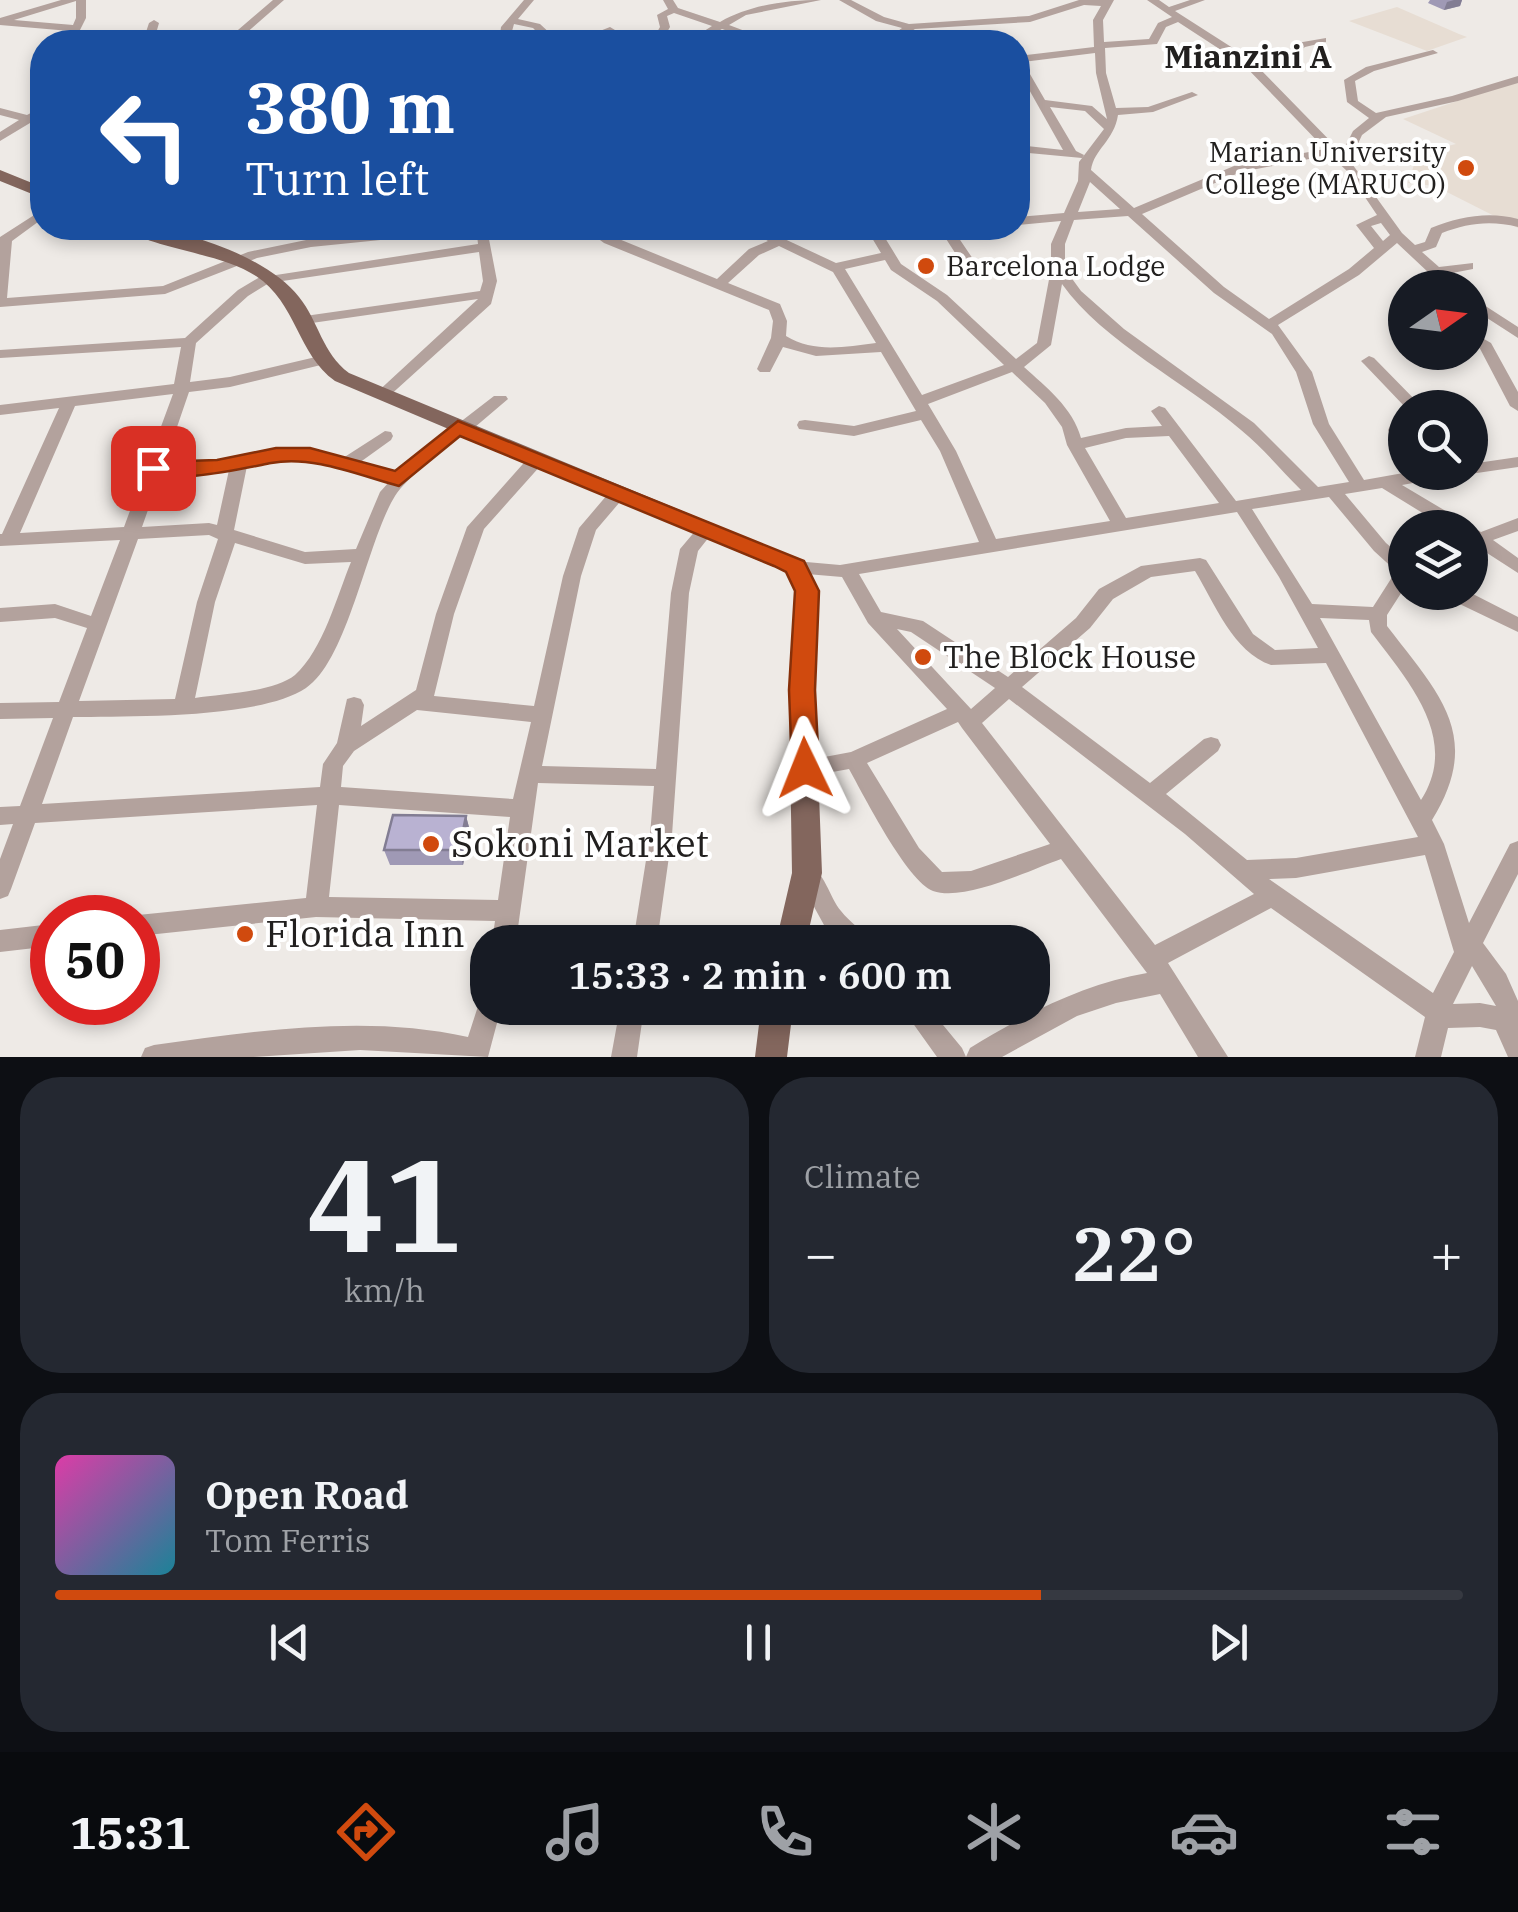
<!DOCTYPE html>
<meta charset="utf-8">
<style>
:root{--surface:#171b24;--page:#242831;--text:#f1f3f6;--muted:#9ea1a6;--line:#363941;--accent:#d04a0e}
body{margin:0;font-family:"IBM Plex Serif",serif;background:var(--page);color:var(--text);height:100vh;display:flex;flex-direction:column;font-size:38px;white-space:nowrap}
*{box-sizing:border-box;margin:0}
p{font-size:32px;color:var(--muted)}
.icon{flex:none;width:55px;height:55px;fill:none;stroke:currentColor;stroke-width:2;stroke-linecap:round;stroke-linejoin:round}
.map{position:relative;height:1057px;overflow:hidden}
.side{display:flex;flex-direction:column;gap:20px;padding:20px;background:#0d0f14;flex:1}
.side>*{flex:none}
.guide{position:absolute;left:30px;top:30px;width:1000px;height:210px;border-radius:40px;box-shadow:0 5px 15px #0003;background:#1a4fa0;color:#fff;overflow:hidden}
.needle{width:65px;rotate:76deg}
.tools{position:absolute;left:1388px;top:270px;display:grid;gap:20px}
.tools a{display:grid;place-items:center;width:100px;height:100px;border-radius:50%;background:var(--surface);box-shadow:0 5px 15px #0003;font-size:50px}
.speed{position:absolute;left:30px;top:895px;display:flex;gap:20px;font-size:50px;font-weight:700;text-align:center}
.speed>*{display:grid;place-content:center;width:130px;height:130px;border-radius:50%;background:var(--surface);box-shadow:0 5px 15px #0003;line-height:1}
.speed .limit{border:15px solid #d22;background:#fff;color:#111}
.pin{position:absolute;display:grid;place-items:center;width:85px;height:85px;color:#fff;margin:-42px;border-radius:20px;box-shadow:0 5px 15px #0006}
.me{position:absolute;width:110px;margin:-55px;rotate:358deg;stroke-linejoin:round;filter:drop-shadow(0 0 8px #0008)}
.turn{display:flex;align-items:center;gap:35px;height:210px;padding:0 50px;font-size:45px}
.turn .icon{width:130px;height:130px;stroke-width:2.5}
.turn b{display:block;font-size:70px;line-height:85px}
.big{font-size:75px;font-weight:600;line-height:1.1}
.side .widget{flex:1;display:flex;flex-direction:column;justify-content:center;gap:15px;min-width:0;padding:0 35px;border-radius:40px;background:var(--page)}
.side .dial{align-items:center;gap:0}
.dial b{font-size:130px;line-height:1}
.song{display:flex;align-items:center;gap:30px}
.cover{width:120px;height:120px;border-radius:15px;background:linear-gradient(135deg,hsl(320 70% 55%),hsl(190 70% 35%))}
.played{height:10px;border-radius:5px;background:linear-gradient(90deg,var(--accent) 70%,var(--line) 70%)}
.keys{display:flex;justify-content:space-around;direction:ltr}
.heat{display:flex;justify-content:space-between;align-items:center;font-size:55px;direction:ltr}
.side .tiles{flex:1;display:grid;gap:20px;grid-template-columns:1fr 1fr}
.widget:last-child{grid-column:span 2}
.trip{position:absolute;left:470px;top:925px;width:580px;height:100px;border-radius:40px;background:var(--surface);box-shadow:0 5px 15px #0003;font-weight:600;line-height:100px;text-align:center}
.tabs{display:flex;height:160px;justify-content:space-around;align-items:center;background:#090b0e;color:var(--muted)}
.tabs .icon{width:70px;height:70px}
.tabs .active{color:var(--accent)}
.tabs b{font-size:45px;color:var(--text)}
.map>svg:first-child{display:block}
.built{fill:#e7ddd3}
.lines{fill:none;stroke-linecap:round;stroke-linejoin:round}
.minor{fill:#b3a29d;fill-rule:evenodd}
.major{fill:#83665d;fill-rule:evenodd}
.wall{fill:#9f99b5}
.shaded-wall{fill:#827d93}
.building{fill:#b9b2d2;stroke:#827d93;stroke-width:2.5}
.route{fill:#d04a0e;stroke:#873009;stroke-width:2.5}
.poi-dot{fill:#d04a0e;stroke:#fff;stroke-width:4}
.labels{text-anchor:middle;stroke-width:8;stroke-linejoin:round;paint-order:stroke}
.far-poi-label{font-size:28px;fill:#22201f;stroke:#fff;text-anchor:end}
.far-quarter-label{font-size:32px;font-weight:bold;fill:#22201f;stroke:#fff}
.poi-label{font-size:32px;fill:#22201f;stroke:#fff;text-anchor:start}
.near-poi-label{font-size:38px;fill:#22201f;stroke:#fff;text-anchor:start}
</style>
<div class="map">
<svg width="1518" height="1057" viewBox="0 0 1518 1057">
<rect width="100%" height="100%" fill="#eeeae6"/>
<path class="built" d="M1397,7L1459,34L1467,37L1427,51L1349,21Z
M1518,81V228L1435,186L1408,183L1418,153L1456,144L1403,119Z"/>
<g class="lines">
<path class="minor" d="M61,0H86V18L74,42H64L70,31L0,25V18ZM76,1V18L73,25L14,20Z
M273,0H284L244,35L284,33L378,39L383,42L284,39L179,42L184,39L231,36Z
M524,0H534L518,19L540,24L553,36V40H545L533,28L514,24L509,42H499L501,27Z
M663,0H673L678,8L720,22C750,5 786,0 821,0L746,15L729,25L774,42H760L722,29L699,42H687L712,26L674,13L667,16L670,27L662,41H654L653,39L660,27L657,15L668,9Z
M839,0H851L884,17L909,24L1029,16L1079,0H1114L1103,20L1104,42L1149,39L1158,23L1172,17L1147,0H1159L1169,7L1190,0H1205L1175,11L1250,59L1285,53L1297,43L1326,38V42L1305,47L1292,57L1256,65L1342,153L1353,131L1369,118L1347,102L1344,80L1366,67L1433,50L1438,53L1374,71L1355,81L1358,101L1376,113L1452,96L1518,76V83L1458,101L1386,117L1362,135L1350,161L1402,233L1415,245L1425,242L1431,228C1459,217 1488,211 1518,219V227C1491,220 1467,223 1442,233L1436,247L1422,252L1439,267L1473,263V269L1447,274L1461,288H1445L1397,243L1359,275L1278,325L1312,372L1329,424L1364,480L1409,472H1454L1446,477L1402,485L1481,532L1518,518V531L1493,540L1518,558V573L1470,542V528H1447L1382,488L1345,494L1386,543L1405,559V587L1387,615V626C1439,694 1484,736 1432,820L1444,844L1469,923L1510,844L1518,841V874L1483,943L1506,974L1518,1001V1057H1508L1496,1030L1480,1027L1448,1028L1441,1057H1415L1425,1017L1271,908L1168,963L1228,1057H1198L1160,994L1116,1003L1077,1016L1002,1057H966L970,1048C1025,1014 1083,984 1147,973L1061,859C1030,870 965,902 933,891C907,881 864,796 849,769L805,777L798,774L794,768L798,762L851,752L947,709L868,623L842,577L795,573L786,567L795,561L840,565L979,542L940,451L921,420L854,436L799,429L797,425L799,421L805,420L854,426L916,411L881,352L816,356L783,347L770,372H760L757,369L771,338L773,321L769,310L604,243L584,228H599L614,237L717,279L749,249L768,241L746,228H761L836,263L881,253L866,228H879L901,264L947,295L1016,359L1037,343L1051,269V244L1061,221L1018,225V217L1064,213L1078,181L1079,162L1104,129L1085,111L1050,107L1076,151L1084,155L1082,158L1018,152V145L1063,150L1018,70V56L1094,47L1093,20L1101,6L1084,5L1030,22L915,29L894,42H883L902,28L876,21ZM1178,22L1244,65L1325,149L1234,166L1134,208L1091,170C1094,149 1114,141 1118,115L1153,112L1198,95L1192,92L1148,107L1116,108L1106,73L1105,48L1157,44L1166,27ZM1095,53L1096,73L1107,119L1092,106L1045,100L1023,62ZM1330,155L1348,172L1377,215L1356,225L1374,248L1349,269L1269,319L1224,287L1142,214L1241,172ZM1090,182L1120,209L1078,212ZM1128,216L1214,293L1272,334L1296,372L1313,424L1349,482L1318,487L1254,423L1124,329L1081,291L1065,269V244L1074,220ZM1381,223L1390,235L1383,241L1371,226ZM779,246L833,272L876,343C844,347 814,353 786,336L787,321L780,304L728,283L759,255ZM885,260L891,270L937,301L1004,365L922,395L845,269ZM1062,284C1103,342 1187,383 1241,430C1263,448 1281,470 1301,490L1236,501L1165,408L1159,406L1151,411L1162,426L1126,428L1081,438C1073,408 1046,387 1024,367L1051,345ZM1012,372L1045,403L1062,427L1067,445L1110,521L996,539L956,451L928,404ZM1169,436L1219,503L1126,518L1085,448L1126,438ZM1329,497L1374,551L1396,571L1373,607L1312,604L1252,509ZM1237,512L1279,577L1318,648L1275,650L1253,634L1206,560L1200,558L1141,566L1099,589L1076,618L1008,677L923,621L881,612L859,574ZM1195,571C1215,604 1233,652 1271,665L1326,663L1418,837L1296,858L1247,860L1166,794L1218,751L1221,745L1218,739L1211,737L1204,739L1150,783L1022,687L1090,628L1113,599L1151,577ZM1320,618L1369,620L1371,632C1407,680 1461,738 1421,800ZM897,629L911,632L995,688L971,709ZM1009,699L1185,834L1254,894L1155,945L982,723ZM958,722L962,728L1050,844L971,871L942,872L919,848L867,763ZM1425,855L1454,952L1433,993L1269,879L1296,878ZM1472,966L1496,1006L1480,1003L1453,1004Z
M154,20L159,23L155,37L164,42H151L144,38L149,23Z
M610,27L615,30L614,32L585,42H572Z
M42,107V115L36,122L30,123L0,141V132L19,120L0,115V108L27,115Z
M42,210V219L12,241L7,298L163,286L248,252L311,239L410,229L562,228L556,232L488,234L497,281L491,304L387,398L382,400L374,395L478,299L305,324L298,320L305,316L480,291L483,281L479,252L269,283L248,296L196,343L190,382L230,377L320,356L328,361L325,364L230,387L189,392L165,462H217L277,450H311L343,458L385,431L391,432L393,436L391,440L359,463L398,473L452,424L459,423L494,396H506L508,399L468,433L461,434C444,450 406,478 395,496C367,541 348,660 306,688C260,719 130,716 73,717L42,804L320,787L323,764L337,743L347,699L354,697L361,699L364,705L361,726L416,690L436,614L467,527L530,456H542L544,460L542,464L484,529L454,614L434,696L534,706L563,576L579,528L613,488H625L627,492L625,496L596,530L581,576L542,766L656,769L671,593L680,549L702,523L708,521L717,527L698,551L689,593L672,835L657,942H633L650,835L654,786L538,783L516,942H492L495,921L316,917L138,936V918H132L138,915L306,898L317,805L35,823L11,889L8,896L0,899V859L13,824L0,825V807L20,806L53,718L0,719V703L59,702L87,628L55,618L0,622V608L55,604L91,616L120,540L0,546V534H2L59,408L0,415V405L174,384L181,347L0,358V350L185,338L238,290L265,274L276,275L478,244L477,235L410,237L311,247L257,258L165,294L0,307V237ZM173,394L124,527L20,533L75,406ZM277,460H311L389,482L380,492L356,549L305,552L234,530L247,466ZM229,470L217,525L209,523L142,527L161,473ZM209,535L218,539L197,602L175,699L79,701L138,539ZM235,543L305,564L351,562C337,596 323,650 295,675C274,692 222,694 195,698L215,602ZM417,710L531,722L513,799L341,787L343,766L354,751ZM339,805L510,817L498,900L329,897Z
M939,228H952L973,259L971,262H961Z
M1470,296L1518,327V338L1470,307Z
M1484,339L1491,343L1518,392V411L1510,406L1477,343Z
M1369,356L1374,358L1423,408H1406L1364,364L1361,361Z
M1396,425H1405V435L1390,434L1388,430L1390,426Z
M1518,457V467L1470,474L1464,472H1470V464Z
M1443,592H1469L1518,617V632L1445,597Z
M807,864C825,871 829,897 841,911C850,923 863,929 869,942H841L824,925L796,874L799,867Z
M52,924V946L0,952V930Z
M488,997V1008H501L488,1057L360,1050L254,1057H141L145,1048L154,1045C257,1031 365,1014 468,1037L480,1000Z
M620,1008H644L637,1057H611Z
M902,1008H929L962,1048L966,1057H937Z"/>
<path class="major" d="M0,170L42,187V198L0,181Z
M125,228C176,225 266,255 299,297C319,322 322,353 349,373L803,561L819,591L815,690L822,873L806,942H776L792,873L789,690L795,591L786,572L335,381C297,354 297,303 256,276C219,252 151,249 125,228Z
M761,1008H793L787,1057H755Z"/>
</g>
<path class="wall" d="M1430,0H1462L1460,6L1444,10L1428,3Z
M466,816L470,831L463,865H390L384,850Z"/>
<path class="shaded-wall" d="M1454,0H1462L1460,6L1444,10L1447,2Z
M466,816L470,831L463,865L459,850Z"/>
<path class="building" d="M393,815L466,816L459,850H384Z"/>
<path class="route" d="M458,421L804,561L819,591L815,690L819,768L815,776H796L792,768L789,690L795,591L786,572L774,566L460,436L399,486C358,475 313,455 271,463C245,468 160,488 142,468L153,462L217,460L276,448H310L395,471Z"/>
<g class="poi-dot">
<circle cx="1466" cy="168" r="10"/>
<circle cx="926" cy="266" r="10"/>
<circle cx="923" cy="657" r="10"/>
<circle cx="431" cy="844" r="10"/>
<circle cx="245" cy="934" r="10"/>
</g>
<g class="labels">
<g class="far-poi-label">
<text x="1446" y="162">Marian University<tspan x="1446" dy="32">College (MARUCO)</tspan></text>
<text x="946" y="276" text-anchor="start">Barcelona Lodge</text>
</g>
<g class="far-quarter-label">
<text x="1248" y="68">Mianzini A</text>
</g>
<g class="poi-label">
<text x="943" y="668">The Block House</text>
</g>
<g class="near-poi-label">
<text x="451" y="857">Sokoni Market</text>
<text x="265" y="947">Florida Inn</text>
</g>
</g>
</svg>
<div class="tools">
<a><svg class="needle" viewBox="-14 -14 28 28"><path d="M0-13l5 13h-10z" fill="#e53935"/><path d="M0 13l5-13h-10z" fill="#9ea1a6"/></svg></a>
<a><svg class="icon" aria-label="search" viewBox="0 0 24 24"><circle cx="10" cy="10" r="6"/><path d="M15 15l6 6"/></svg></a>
<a><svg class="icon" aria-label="layers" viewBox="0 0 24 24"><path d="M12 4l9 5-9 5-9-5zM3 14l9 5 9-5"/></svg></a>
</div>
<div class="speed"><div class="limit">50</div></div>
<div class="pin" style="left:153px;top:468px;background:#d93025"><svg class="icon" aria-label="arrive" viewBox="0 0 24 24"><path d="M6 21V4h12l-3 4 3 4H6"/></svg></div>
<svg class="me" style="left:805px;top:768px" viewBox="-20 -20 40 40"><path d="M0-17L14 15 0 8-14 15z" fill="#d04a0e" stroke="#fff" stroke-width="4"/></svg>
<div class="trip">15:33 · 2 min · 600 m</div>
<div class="guide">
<div class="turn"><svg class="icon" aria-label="left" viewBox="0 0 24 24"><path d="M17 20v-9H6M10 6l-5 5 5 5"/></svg><div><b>380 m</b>Turn left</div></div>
</div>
</div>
<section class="side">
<div class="tiles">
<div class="widget dial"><b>41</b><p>km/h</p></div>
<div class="widget"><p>Climate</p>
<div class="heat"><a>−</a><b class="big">22°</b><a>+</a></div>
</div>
<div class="widget">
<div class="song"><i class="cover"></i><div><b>Open Road</b><p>Tom Ferris</p></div></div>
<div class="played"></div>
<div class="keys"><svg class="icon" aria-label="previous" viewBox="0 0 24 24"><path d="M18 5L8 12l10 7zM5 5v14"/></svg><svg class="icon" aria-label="pause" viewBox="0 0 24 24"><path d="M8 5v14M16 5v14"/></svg><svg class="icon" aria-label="next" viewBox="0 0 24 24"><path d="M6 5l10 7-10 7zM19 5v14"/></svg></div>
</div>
</div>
</section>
<nav class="tabs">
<b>15:31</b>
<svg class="icon active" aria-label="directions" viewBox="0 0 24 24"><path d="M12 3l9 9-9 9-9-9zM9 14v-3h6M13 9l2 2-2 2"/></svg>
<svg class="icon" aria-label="music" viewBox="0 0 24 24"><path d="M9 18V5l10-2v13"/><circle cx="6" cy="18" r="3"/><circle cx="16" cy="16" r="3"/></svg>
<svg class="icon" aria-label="phone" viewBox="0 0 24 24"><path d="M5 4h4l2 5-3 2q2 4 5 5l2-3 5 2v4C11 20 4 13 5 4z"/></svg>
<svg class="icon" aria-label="climate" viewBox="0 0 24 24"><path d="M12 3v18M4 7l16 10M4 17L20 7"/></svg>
<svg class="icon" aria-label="car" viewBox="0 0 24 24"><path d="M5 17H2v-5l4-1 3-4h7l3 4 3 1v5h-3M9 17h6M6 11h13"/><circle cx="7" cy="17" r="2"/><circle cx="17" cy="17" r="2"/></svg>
<svg class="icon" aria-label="filters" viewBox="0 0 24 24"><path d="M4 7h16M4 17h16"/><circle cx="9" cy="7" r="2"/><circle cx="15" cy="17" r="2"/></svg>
</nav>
